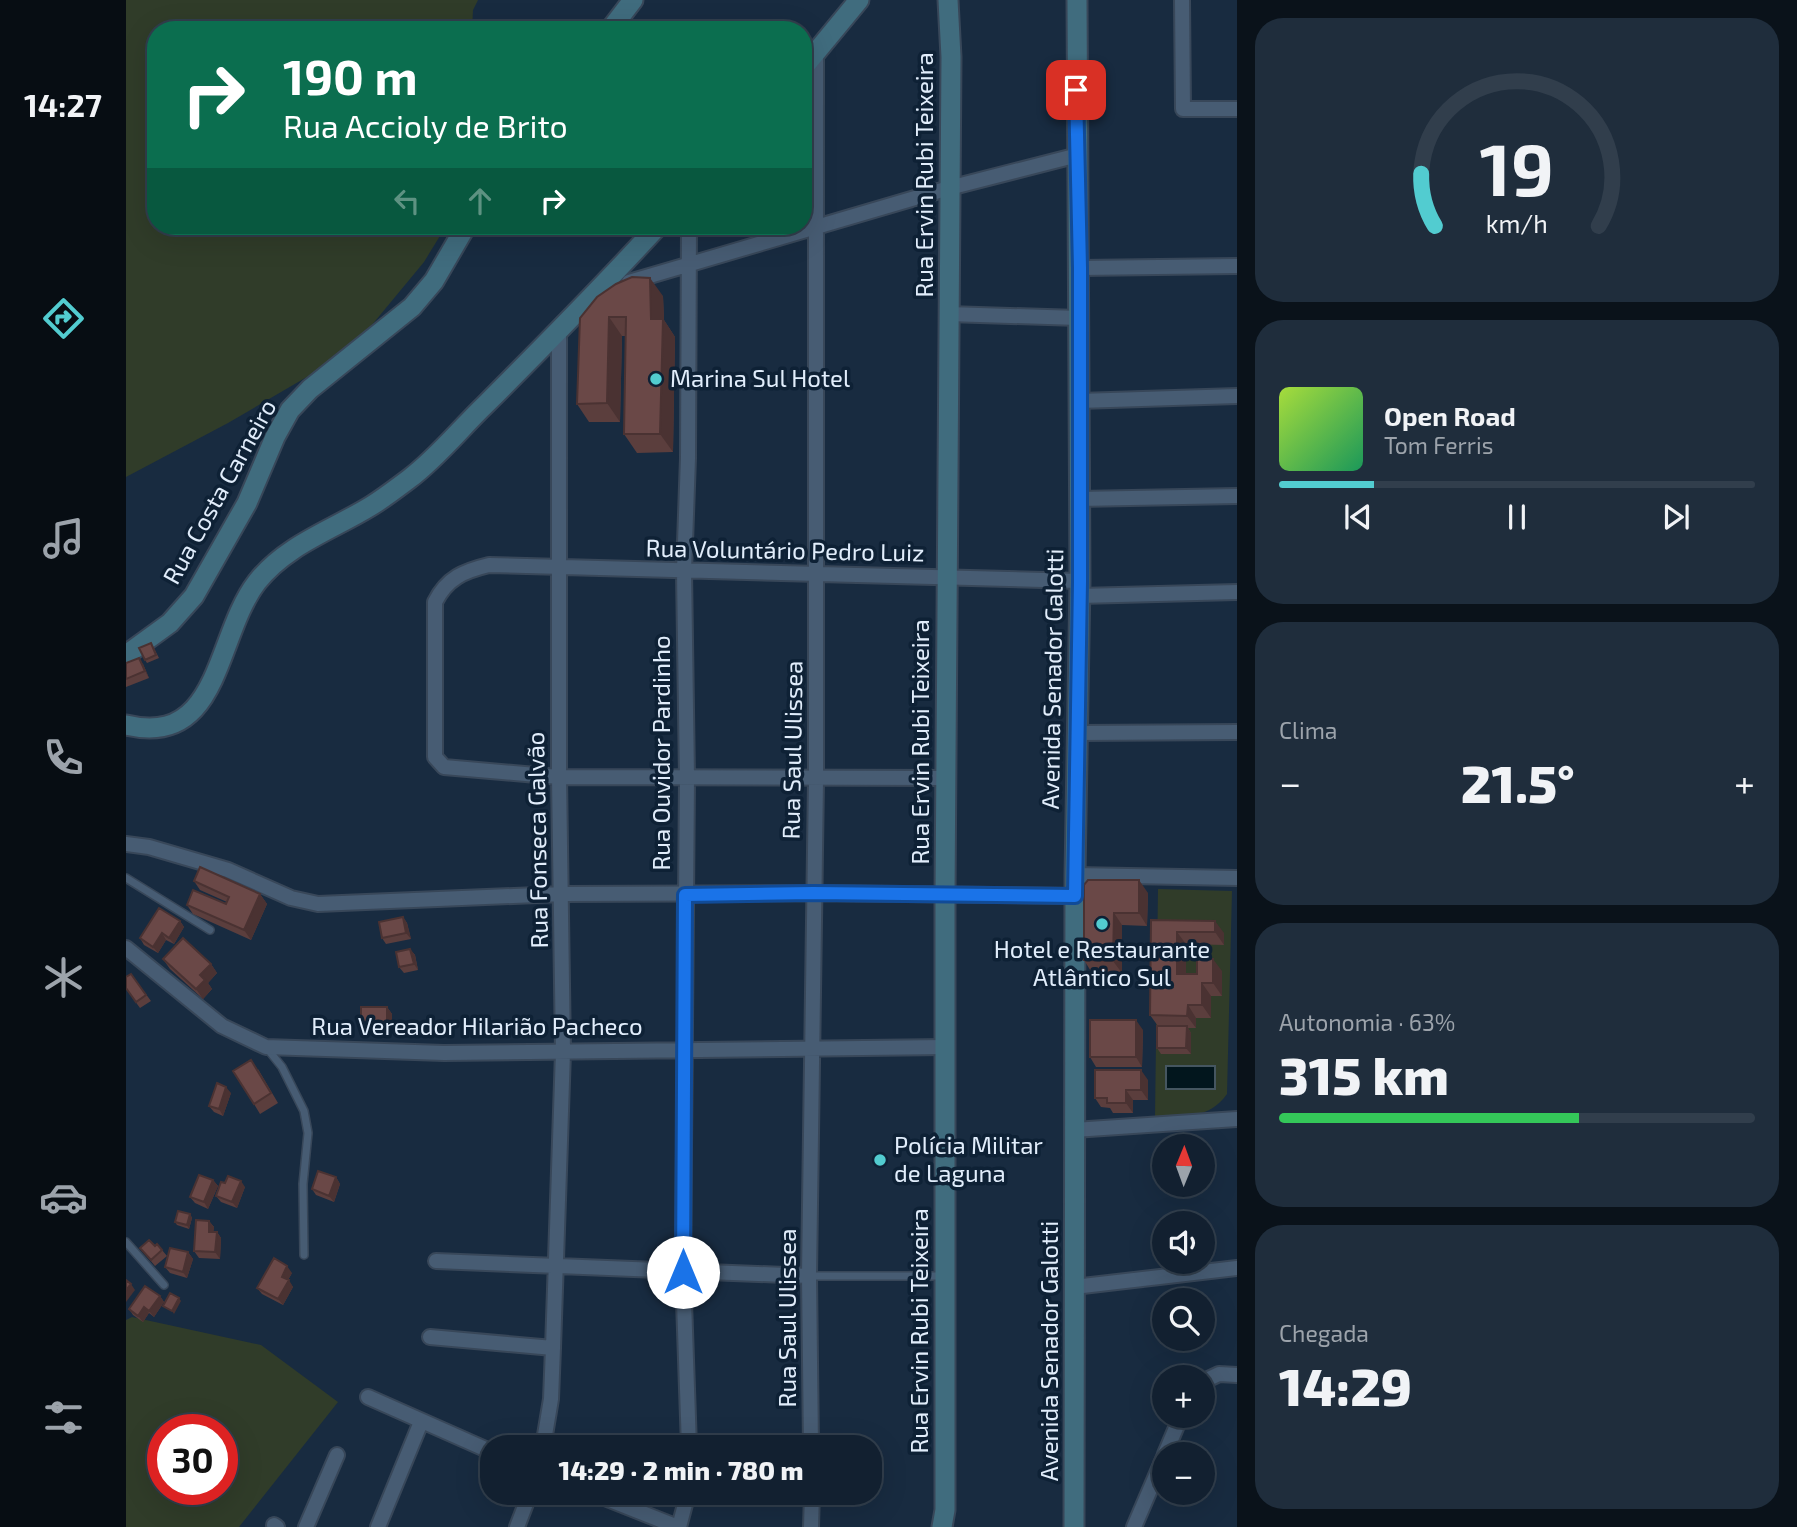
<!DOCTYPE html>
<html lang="pt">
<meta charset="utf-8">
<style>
:root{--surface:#122030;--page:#1f2d3c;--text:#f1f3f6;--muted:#9ca3ab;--line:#313e4c;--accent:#52ccd0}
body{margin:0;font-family:"Exo 2",sans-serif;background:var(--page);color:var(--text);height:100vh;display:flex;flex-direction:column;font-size:26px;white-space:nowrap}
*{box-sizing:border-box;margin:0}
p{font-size:23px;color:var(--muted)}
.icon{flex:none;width:38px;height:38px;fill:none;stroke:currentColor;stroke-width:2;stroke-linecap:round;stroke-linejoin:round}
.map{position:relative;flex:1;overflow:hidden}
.sheet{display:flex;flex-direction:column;gap:18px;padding:18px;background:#0a121a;width:560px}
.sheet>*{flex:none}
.guide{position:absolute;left:21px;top:21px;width:665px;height:214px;border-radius:28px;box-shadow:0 7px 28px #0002,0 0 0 2px var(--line);background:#0b6e4f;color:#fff;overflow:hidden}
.needle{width:46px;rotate:1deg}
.tools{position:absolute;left:1026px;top:1134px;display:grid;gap:14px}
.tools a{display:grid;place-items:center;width:63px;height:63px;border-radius:50%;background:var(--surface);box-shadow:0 7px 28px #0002,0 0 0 2px var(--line);font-size:35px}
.speed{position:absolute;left:21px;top:1414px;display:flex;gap:14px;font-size:35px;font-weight:700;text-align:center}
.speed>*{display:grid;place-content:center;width:91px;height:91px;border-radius:50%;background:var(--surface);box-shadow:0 7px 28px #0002,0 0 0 2px var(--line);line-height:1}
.speed .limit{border:10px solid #d22;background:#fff;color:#111}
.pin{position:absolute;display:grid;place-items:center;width:60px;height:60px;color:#fff;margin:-30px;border-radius:14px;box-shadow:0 4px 10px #0006}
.me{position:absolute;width:77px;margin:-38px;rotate:0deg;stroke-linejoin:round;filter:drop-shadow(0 0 5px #0008)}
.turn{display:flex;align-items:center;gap:24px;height:147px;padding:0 21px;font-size:32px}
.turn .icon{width:91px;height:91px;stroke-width:2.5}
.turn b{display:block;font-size:49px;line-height:60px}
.lanes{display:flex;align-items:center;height:66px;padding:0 21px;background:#0003;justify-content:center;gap:35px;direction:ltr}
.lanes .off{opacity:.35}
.big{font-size:52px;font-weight:800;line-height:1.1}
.sheet .tile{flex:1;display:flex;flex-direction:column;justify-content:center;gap:10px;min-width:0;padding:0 24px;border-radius:28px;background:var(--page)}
.sheet .dial{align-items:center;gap:0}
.dial svg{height:182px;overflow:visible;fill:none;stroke:var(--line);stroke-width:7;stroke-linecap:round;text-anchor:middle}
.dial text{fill:var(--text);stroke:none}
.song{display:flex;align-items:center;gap:21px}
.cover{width:84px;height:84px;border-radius:10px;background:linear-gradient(135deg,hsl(80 70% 55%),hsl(150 70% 35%))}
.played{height:7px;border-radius:4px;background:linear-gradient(90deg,var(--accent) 20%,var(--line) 20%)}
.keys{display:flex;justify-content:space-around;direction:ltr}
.heat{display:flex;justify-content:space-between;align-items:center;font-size:38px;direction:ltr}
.charge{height:10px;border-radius:5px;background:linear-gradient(90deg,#34c759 63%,var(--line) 0)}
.trip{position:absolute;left:354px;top:1435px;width:402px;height:70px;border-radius:28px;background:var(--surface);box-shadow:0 7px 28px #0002,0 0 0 2px var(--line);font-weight:800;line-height:70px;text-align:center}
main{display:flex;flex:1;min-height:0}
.menu{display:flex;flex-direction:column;width:126px;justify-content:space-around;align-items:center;background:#070d13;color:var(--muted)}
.menu .icon{width:49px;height:49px}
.menu .on{color:var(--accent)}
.menu b{font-size:32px;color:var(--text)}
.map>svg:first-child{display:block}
.green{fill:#303c29;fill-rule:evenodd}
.water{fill:#02161d;stroke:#455660;stroke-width:2}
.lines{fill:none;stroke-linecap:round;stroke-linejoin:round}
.lane-casing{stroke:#384759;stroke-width:10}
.street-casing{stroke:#384759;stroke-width:18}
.secondary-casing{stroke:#384759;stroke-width:23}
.lane{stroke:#475c73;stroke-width:7}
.street{stroke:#475c73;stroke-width:14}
.secondary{stroke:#406c7e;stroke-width:19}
.wall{fill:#5b3e3d}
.shaded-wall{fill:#4a3232}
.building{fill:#6a4847;stroke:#4a3232;stroke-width:2}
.route-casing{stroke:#114b97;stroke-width:18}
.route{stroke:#1a73e8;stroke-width:12}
.poi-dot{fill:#52ccd0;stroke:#0e2135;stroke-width:2.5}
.labels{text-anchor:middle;stroke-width:7;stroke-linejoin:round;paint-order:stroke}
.street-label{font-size:24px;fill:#e1edfb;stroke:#0e2135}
.poi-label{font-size:24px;fill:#e1edfb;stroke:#0e2135;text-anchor:start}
</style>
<main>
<nav class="menu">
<b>14:27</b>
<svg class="icon on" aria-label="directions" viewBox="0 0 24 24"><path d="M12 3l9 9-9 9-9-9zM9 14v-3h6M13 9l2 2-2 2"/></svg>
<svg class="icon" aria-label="music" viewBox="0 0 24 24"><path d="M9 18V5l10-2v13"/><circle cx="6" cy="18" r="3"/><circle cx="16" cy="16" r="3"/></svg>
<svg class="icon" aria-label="phone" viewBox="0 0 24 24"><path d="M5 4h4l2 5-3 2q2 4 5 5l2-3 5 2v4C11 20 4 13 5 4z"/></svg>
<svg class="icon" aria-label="climate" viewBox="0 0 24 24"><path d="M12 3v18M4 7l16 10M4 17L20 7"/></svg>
<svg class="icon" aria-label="car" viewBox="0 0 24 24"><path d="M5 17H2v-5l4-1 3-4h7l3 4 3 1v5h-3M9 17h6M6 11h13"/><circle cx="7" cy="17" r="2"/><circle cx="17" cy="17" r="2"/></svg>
<svg class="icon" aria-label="filters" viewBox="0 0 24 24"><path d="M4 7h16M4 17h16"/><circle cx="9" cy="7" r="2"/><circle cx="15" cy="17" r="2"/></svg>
</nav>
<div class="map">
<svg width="1111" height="1527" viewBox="0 0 1111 1527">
<rect width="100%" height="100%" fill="#182b40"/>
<path class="green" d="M0,0H352L347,10L346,30H30V226H320L298,262L245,326L198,367L102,423L0,477Z
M1032,889L1106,891L1101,1094C1083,1120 1058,1115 1029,1117Z
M6,1317L135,1345L212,1402L113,1527H0V1320ZM37,1430H96V1489H37Z"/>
<path class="water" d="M1040,1066H1089V1089H1040Z"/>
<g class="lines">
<g class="lane-casing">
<path id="lane" d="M0,878L84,930
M140,1047L156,1067L178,1111L182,1133L177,1184L178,1255
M0,1242L38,1285
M683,1276H819"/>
</g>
<g class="street-casing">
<path id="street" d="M1056,0L1057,109H1111
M563,226L562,458L558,571L561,778L557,1272L563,1447
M954,268L1111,266
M503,282L823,188L952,155
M822,314L953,318
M953,401L1111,396
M952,499L1111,496
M953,596L1111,592
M952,733L1111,732
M820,778L433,777L318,767L309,757V602C321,578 338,571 363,565L954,581
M0,844L23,847L102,870L165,898L192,904L435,894L687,893L949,896
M949,875L1111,878
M0,948L96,1026L140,1047L318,1053L819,1047
M948,1130L1111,1119
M310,1261L683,1276
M948,1287L1111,1268
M304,1337L427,1348
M1076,1382L1093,1374L1111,1375
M242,1397L366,1452
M417,1447L425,1399L427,1348L437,1052L433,777V332
M685,1447L683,1276L690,780V54
M1039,1454L1055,1416
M466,1493L552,1527
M148,1525L151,1527
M180,1527L211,1455
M252,1527L295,1422
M391,1527L404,1493
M553,1527L562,1493
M685,1527L686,1493
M1008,1527L1038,1457"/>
</g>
<g class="secondary-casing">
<path id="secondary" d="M484,30L507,0
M677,68L733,0
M0,655L44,623L68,596L121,503L149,437L164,410L184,389L286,307L308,281L340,226
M0,725C95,748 89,636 131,582C160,545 206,530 245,506C258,498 271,488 283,479C311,458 334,429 359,405C418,346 476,287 532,226
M816,1527L819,1510V895L825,57L822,0
M948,1527L949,875L954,581L951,0"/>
</g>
<use href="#lane" class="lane"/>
<use href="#street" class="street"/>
<use href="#secondary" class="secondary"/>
</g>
<path class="wall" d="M537,296L538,320L549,337L547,452L511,453L498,434L500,336H496L494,422H463L451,404L454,318Z
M27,646L33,658L21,663L19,660Z
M0,663L17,664L23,678L0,687Z
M68,881L134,894L141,904L125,940L67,914L61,905L100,904L101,902L74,890Z
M958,885L1022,893L1021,926L996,925V973H966L958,960Z
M277,917L281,923L285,939L260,944L256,938Z
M1025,920L1098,933V945L1060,944V974H1071L1096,971V996H1085V1018H1070V1028H1062L1065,1033V1054H1035L1031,1048L1032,1026L1024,1015Z
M54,921L58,927L48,944L40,940L32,953L18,945L14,938Z
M284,949L289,955L292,970L278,973L273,967Z
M37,959L85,964L91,973L82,983L86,989L77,999L44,969Z
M5,974L25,1001L14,1008L0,989Z
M261,1007L266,1014V1030H239L235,1024Z
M1017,1030L1016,1067H970L964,1057Z
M132,1069L152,1103L134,1114L128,1104Z
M1022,1080V1100H1007V1113H987L984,1108L975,1107L969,1098Z
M105,1093L97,1116L88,1112L83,1106Z
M210,1177L214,1184L208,1202L190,1195L186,1189Z
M87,1180L92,1186L82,1209L69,1203L64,1197Z
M99,1183L119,1187L111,1208L95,1202L90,1196Z
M64,1214L66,1218L63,1229L51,1225L49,1222Z
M83,1221L88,1227L87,1232H91L95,1238L94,1259L73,1258L68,1251Z
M29,1246L36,1250L41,1256L29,1266L14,1248Z
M62,1252L67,1259L61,1278L44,1273L39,1267Z
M166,1273L162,1280L167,1287L157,1305L136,1294L131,1288Z
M34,1296L38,1302L28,1317L23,1313L17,1322L7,1315L3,1309Z"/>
<path class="shaded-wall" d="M524,278L537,296L538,320L549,337L547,452L534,434L525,319Z
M483,317L496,336L494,422L481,403Z
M13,658L17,664L23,678L19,671Z
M1013,880L1022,893L1021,926L1013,913Z
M134,894L141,904L125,940L118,930Z
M988,913L996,925V973L987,961Z
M277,917L281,923L285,939L280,933Z
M54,921L58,927L48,944L43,938Z
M1089,921L1098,933V945L1089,932Z
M1051,932L1060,944V986L1051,974Z
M36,933L40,940L32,953L27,947Z
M284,949L289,955L292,970L288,964Z
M1087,959L1096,971V996L1087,983Z
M85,964L91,973L82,983L86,989L77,999L70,989L74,975Z
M1076,983L1085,996V1018L1076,1005Z
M1062,1005L1070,1018V1028L1061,1016Z
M261,1007L266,1014V1030L261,1024Z
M1010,1020L1017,1030L1016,1067L1010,1057Z
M1061,1026L1065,1033V1054L1060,1048Z
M1015,1070L1022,1080V1100L1015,1090Z
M100,1087L105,1093L97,1116L93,1109Z
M1000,1090L1007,1100V1113L1000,1103Z
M210,1177L214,1184L208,1202L203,1196Z
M87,1180L92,1186L82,1209L78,1202Z
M115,1181L119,1187L111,1208L106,1202Z
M64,1214L66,1218L63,1229L61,1225Z
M83,1221L88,1227L87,1238L83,1232Z
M91,1232L95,1238L94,1259L89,1252Z
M62,1252L67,1259L61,1278L57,1272Z
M161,1266L166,1273L160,1283L156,1277Z
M163,1280L167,1287L157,1305L152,1299Z
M5,1284L9,1290L0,1302V1290Z
M34,1296L38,1302L28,1317L23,1311Z
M53,1298L55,1301L48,1314L46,1311Z
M18,1307L23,1313L17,1322L12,1316Z"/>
<path class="building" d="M506,277L524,278L525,319H537L534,434H498L500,317H483L481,403L451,404L454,318L471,297L490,284Z
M25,643L30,655L19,660L13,648Z
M13,658L19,671L0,679V663Z
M74,867L134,894L118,930L61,905L67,890L100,904L103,897L68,881Z
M962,880H1013V913H988L987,961L958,960V885Z
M33,908L54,921L43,938L36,933L27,947L14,938Z
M277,917L280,933L256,938L253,922Z
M1025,920L1089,921V932H1051V974H1071V959H1087V983H1076V1005H1062L1061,1016L1024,1015Z
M57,938L85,964L74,975L79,980L70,989L37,959Z
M284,949L288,964L273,967L270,952Z
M5,974L20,995L10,1002L0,988V977Z
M235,1007H261V1024H235Z
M964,1020H1010V1057H964Z
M1031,1026H1061L1060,1048H1031Z
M125,1060L145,1093L128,1104L107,1071Z
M969,1070H1015V1090H1000V1103H981V1098H969Z
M91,1083L100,1087L93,1109L83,1106Z
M192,1171L210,1177L203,1196L186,1189Z
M73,1175L87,1180L78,1202L64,1197Z
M102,1176L115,1181L106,1202L90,1196L95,1182L99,1183Z
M52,1211L64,1214L61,1225L49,1222Z
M70,1220L83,1221V1232H91L89,1252L68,1251Z
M23,1240L29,1246L31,1244L36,1250L25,1260L14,1248Z
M44,1248L62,1252L57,1272L39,1267Z
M148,1258L161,1266L156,1277L163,1280L152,1299L131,1288Z
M0,1280L5,1284L0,1290Z
M19,1286L34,1296L23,1311L18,1307L12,1316L3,1309Z
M44,1293L53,1298L46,1311L37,1306Z"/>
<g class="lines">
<g class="route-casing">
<path id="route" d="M557,1272L559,895L687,893L949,896L954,582V268L950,90"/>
</g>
<use href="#route" class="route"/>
</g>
<g class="poi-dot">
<circle cx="530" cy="379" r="7"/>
<circle cx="976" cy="924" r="7"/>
<circle cx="754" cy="1160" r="7"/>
</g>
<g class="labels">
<g class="street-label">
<text transform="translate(799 175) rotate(-90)" y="8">Rua Ervin Rubi Teixeira</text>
<text transform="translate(94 492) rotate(-61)" y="8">Rua Costa Carneiro</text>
<text transform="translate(659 551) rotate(1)" y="8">Rua Voluntário Pedro Luiz</text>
<text transform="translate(927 679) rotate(-89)" y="8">Avenida Senador Galotti</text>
<text transform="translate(795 742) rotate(-90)" y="8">Rua Ervin Rubi Teixeira</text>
<text transform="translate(667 750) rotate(-89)" y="8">Rua Saul Ulissea</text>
<text transform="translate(536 753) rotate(-90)" y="8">Rua Ouvidor Pardinho</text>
<text transform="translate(412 840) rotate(-91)" y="8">Rua Fonseca Galvão</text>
<text x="351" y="1035">Rua Vereador Hilarião Pacheco</text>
<text transform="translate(662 1318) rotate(-90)" y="8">Rua Saul Ulissea</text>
<text transform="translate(794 1331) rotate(-90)" y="8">Rua Ervin Rubi Teixeira</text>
<text transform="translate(924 1351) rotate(-90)" y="8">Avenida Senador Galotti</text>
</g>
<g class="poi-label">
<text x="544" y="387">Marina Sul Hotel</text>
<text x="976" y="958" text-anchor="middle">Hotel e Restaurante<tspan x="976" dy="28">Atlântico Sul</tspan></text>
<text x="768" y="1154">Polícia Militar<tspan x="768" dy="28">de Laguna</tspan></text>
</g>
</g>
</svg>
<div class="tools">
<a><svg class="needle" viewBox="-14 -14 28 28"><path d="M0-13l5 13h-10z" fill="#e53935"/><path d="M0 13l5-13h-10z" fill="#9ca3ab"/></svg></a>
<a><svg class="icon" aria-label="sound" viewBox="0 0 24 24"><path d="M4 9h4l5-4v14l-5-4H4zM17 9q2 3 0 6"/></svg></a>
<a><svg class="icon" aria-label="search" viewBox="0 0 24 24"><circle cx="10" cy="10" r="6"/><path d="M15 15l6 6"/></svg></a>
<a>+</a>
<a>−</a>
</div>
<div class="speed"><div class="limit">30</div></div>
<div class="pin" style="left:950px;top:90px;background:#d93025"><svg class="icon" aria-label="arrive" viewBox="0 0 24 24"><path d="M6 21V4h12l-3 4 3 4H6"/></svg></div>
<svg class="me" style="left:557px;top:1272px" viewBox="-20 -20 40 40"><circle r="19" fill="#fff"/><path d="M0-13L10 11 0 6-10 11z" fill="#1a73e8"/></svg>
<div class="trip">14:29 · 2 min · 780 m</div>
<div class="guide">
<div class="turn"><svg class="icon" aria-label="right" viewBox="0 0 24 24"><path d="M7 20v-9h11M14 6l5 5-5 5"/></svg><div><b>190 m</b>Rua Accioly de Brito</div></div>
<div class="lanes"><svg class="icon off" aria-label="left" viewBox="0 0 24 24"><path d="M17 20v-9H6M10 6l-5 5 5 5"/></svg><svg class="icon off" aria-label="ahead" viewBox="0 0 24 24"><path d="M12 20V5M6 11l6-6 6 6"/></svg><svg class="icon" aria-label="right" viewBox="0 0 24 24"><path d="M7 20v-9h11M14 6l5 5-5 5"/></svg></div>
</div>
</div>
<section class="sheet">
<div class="tile dial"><svg viewBox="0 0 100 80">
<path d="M14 69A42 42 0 1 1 86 69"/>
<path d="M14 69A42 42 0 0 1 8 46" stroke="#52ccd0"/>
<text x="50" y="56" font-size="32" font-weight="700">19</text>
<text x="50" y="72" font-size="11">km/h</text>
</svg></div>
<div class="tile">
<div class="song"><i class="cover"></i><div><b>Open Road</b><p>Tom Ferris</p></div></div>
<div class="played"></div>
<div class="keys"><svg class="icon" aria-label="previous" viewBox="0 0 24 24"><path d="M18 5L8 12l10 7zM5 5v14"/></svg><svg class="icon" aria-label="pause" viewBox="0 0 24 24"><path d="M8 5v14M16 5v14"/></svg><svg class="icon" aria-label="next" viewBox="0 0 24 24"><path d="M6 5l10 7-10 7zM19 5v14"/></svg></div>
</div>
<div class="tile"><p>Clima</p>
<div class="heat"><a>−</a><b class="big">21.5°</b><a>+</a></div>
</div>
<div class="tile"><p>Autonomia · 63%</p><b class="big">315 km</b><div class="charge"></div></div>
<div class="tile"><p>Chegada</p><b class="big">14:29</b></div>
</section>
</main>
